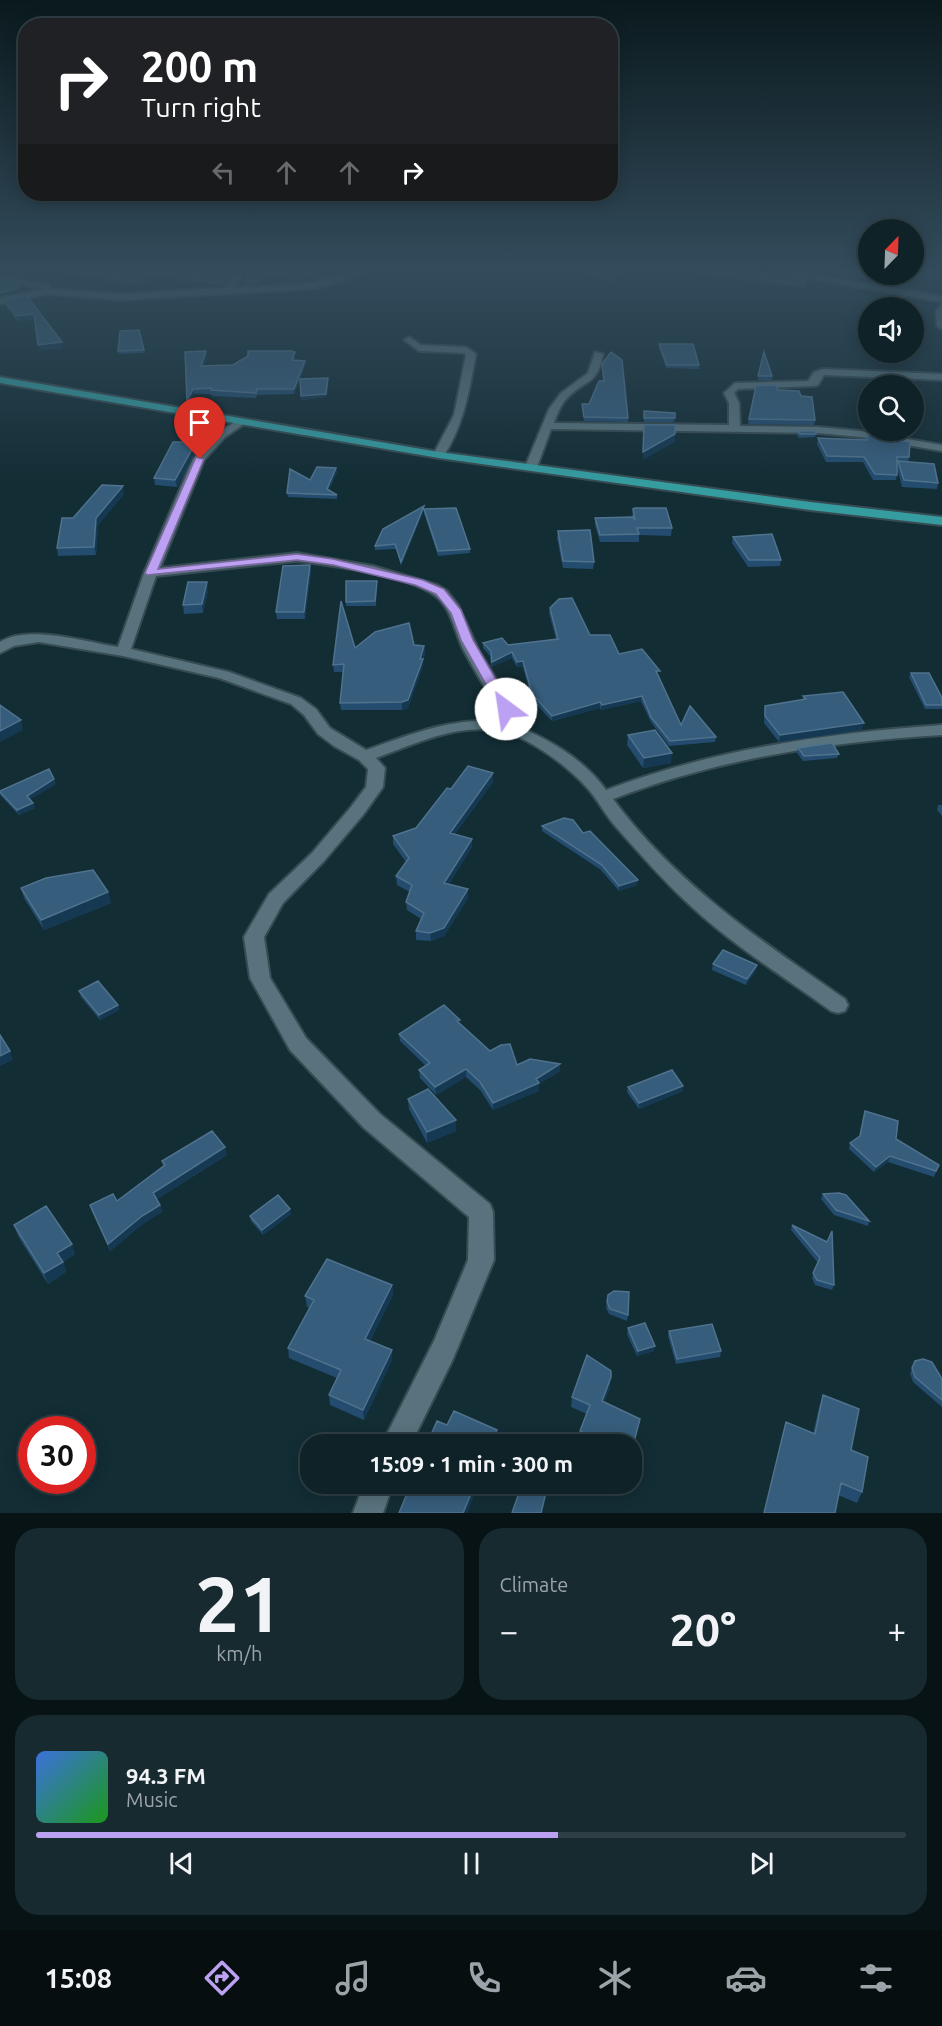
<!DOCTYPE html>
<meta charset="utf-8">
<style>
:root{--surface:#0e2228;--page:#172a30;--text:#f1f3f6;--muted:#9ba4a8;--line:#2e3f45;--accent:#bca0f2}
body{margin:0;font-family:Ubuntu,sans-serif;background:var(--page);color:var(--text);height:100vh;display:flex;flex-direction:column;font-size:22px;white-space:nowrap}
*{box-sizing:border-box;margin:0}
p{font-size:20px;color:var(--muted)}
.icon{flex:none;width:33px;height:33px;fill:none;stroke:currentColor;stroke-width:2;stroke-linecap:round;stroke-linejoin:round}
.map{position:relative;height:1513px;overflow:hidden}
.panel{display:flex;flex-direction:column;gap:15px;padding:15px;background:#081316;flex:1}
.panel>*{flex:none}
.hud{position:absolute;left:18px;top:18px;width:600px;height:183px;border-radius:24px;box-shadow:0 3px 15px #0003,0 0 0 2px var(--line);background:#202124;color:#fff;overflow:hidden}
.needle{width:39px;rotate:23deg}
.tools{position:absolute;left:858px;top:219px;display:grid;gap:12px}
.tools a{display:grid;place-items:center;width:66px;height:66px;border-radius:50%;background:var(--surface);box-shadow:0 3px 15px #0003,0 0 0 2px var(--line);font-size:30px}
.speed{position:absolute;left:18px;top:1416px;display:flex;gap:12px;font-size:30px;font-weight:700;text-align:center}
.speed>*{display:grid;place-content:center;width:78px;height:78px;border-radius:50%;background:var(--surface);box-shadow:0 3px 15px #0003,0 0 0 2px var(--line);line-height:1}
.speed .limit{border:9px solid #d22;background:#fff;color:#111}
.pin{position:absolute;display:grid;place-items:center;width:51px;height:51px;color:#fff;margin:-62px -26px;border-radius:50% 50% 50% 0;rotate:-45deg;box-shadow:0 0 6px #0007}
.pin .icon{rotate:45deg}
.me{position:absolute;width:66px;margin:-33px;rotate:329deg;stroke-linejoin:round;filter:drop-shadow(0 0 4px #0008)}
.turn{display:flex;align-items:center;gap:21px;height:126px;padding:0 24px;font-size:27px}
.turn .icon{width:78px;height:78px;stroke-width:2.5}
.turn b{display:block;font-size:42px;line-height:51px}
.lanes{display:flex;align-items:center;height:57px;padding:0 24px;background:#0003;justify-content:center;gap:30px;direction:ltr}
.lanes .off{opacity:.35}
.big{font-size:45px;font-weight:700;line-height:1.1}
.panel .tile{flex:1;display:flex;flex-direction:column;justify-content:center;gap:9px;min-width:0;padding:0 21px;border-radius:24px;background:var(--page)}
.panel .dial{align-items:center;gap:0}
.dial b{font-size:78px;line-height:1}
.song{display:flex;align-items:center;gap:18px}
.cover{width:72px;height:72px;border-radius:9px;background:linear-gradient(135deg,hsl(220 70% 55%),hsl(120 70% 35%))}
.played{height:6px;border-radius:3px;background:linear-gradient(90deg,var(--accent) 60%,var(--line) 60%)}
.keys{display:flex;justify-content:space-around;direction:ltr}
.heat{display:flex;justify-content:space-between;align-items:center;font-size:33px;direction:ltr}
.panel .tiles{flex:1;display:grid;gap:15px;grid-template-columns:1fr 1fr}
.tile:last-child{grid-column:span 2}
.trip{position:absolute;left:300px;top:1434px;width:342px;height:60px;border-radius:24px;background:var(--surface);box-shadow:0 3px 15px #0003,0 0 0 2px var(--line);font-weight:700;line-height:60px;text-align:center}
.dock{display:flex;height:96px;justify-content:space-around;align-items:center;background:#060e10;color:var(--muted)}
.dock .icon{width:42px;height:42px}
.dock .active{color:var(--accent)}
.dock b{font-size:27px;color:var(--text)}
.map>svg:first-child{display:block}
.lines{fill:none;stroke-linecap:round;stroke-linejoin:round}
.minor-casing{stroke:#374b52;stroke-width:4}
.trunk-casing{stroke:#374b52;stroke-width:4}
.minor{fill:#58737d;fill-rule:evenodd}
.trunk{fill:#359ca0;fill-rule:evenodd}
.wall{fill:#234c6f}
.shaded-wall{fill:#153952}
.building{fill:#365d7c;stroke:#4f728d;stroke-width:1.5}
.route{fill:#bca0f2;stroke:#7a689d;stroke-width:1.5}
</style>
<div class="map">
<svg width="942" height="1513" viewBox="0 0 942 1513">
<rect width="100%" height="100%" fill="#132d35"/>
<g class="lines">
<g class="minor-casing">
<path id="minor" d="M237,272H246L234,288L309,283L350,272H363L329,285L309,289L121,300L47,294L0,304V298L44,289L0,280V276L49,285V289L121,294L224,288Z
M774,272H795L942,296V302Z
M942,304V329L937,326L936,311Z
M409,337L421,345L466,347L476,354C469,391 464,425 443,457L439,458L433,455L454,415L466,355L464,353L419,351L404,340Z
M595,352L603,354C597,386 587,378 568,397C561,404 557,414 554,423L729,425V403L724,393L735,383L808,381L814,372L823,369L942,374V380L824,375L818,385L814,386L738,389L734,393L739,403L740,426L818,427L860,431L942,445V451L860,437L818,433L551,429L537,467L535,469H527L525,467L549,409L561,393L588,373Z
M240,419L245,422L244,424L225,437L204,460L160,568L297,553L373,566L437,585L447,591L458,605L479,651L514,709L511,724C546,737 584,759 606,790C715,749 827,733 942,725V735C829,742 720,758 613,799C675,883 761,941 845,999L848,1005L845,1011L838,1013L831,1011C784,977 734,946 692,907C665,883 640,854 616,827C606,816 599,802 589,790C570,768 529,736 499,731C457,723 415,744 376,758L385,768L383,787L363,815L324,861L283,903L264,937L270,978L306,1038L380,1114L490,1204L493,1212L494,1260L453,1359L411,1444H382L434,1341L468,1260L469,1217L364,1128L290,1050L250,978L244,937L269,894L312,853L351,807L366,787L368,769L359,760L334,746L318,734L304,715L291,704L219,678L123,656L39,642L14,646L0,653V642C27,624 87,642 118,647L144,573L193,459L217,433ZM297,561C330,565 416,576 439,599C452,612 455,633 463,649C474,670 486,689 498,709L496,721C449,718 409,735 366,750L330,728L316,709L301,698L229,672L131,649L156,576Z
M364,1484H393L383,1513H353Z"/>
</g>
<g class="trunk-casing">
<path id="trunk" d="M0,377L439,452L810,502L942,517V525L810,510L439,458L0,383Z"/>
</g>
<use href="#minor" class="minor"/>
<use href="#trunk" class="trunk"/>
</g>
<path class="wall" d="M59,272H231L229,278L223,286H218L156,276L136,285Z
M247,272H323L302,281L270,275L260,284H247Z
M582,272H625L610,281Z
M689,272H781L808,277V280L803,288Z
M821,272H866L864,277Z
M26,295L63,348L39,350L35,319L18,322L6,306L5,301Z
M139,330L145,353L119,354L118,351Z
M659,344L699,365V369L666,368L659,348Z
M764,352L772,376V380H758Z
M207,356L204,366L233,365L295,357L294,361L305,367L300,379L328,382L326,397L301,400L300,380L294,394L257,395L256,398L212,396L211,394H194L188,407L187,401Z
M602,364L628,418V422L584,421L582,404H589L603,381Z
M801,396L815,420L814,425L748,424L749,419Z
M862,399H868V430L864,429L861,403Z
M644,411L675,413L674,422H644Z
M870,430H896V435Z
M797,431L816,434L815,437L799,438L797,435Z
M867,435L909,457L908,462L938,483L937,489L902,487L897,467L898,462H897V475L896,480H873L863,462H826L817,444L818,438L866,440Z
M197,449L177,487L155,485L154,478Z
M336,468L337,472L329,490L337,495V499L288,497L287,493L310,480Z
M124,494L98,525L96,555L58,556L57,548L73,518Z
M424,506V510L401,566L396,549L375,550V546Z
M424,509L470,549V553L438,556L424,513Z
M633,509L672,528L671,536L639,535V542H600L595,525V518L632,517Z
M558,531L594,562L593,569L563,568L557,538Z
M733,537L781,560L780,566L748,567L732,543Z
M310,565L311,572L305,619H277L276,612Z
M377,581L376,606H346V602Z
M208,591L203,613L184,614L183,605Z
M550,608L619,654L660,676H658L681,725L716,737L715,742L669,746L651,722L641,701L601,710L600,708L552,721L532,700L523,667H517L512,658L491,667L490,656L483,648V643L508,645L556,639L549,613Z
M414,645L424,646L425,654L423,659V666L408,708L402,710H341L340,703L343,672H334L333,665L355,648Z
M911,673L942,698V709H925L909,677Z
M803,696L862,730L779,742L764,723L765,706L803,700Z
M628,735L671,763L643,768L627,745Z
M798,748L839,754L837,758L803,761L797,753Z
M493,773V782L455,834L472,847L449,884L468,898L444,936L431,941L416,940V931L421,919L407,910L406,902L410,892L397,885L396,876L406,862L393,844V836L416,828L451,789Z
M56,784L30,799L35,808L19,815L1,796L0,794V791Z
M938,805H942V816L937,810Z
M542,826L637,885L619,891L601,870L542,831Z
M21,888L108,892L111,903L44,930L24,898Z
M713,964L756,970L746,985L712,970Z
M79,991L118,1005L119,1010L100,1020L81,997Z
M460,1024L490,1051L517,1065L560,1064V1071L539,1084V1091L493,1110L480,1090L466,1077L436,1095L420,1078L419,1070L426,1066L400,1041L399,1034Z
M628,1087L683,1091L639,1109L627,1092Z
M408,1099L456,1120V1131L427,1143L409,1109Z
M896,1139L939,1165L934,1177L888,1162L874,1172L849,1149L850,1143Z
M227,1155L157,1199L160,1205L162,1212L144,1223L110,1251L92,1212L90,1205L117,1201L163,1166L162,1161Z
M823,1194L869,1221L868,1226L834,1215L821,1199Z
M291,1214L263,1235L251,1221L250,1216Z
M14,1225L75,1254L63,1262L66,1272L48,1284L18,1236Z
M792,1225L827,1242L834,1285L832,1290L815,1285L812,1278L818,1263L791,1230Z
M392,1285L393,1295L370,1341L392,1360L364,1420L330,1405L329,1395L337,1378L289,1358L288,1348L310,1308L307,1307L305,1296Z
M608,1295L628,1315L627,1321L609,1314L606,1308Z
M628,1328L654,1351L637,1356L627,1334Z
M669,1331L721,1351L720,1357L676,1364L668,1336Z
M915,1361L942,1379V1407L913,1382L910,1373Z
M610,1387L604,1402L638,1429L632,1444H587L579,1441L580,1431L587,1414L571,1407L572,1397Z
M823,1395L851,1450L862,1492L857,1503L838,1495L835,1513H764L786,1422L813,1434L819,1407Z"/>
<path class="shaded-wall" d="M156,272V276L136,285V282Z
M229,272H231L229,278L223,286L222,282Z
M269,272H270V275L260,284V281Z
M314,272H323L302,281V277Z
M619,272H625L610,281V278Z
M19,288L20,292L0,296V293Z
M34,314L35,319L18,322L16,316Z
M62,342L63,348L39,350L38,345Z
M206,351L207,356L202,371L201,366Z
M305,361V367L294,394V389Z
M328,378L326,397L301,400V396Z
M193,389L194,394L188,407L187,401Z
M675,434V442L643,460V452Z
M196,442L197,449L177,487L175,480Z
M336,468L337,472L327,493V489Z
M123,486L124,494L98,525L96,555L94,547L96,518Z
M424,506V510L401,566V562Z
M310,565L311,572L305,619L304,612Z
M207,582L208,591L203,613L202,604Z
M424,646L425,654L420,666V659Z
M512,652V658L491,667L492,662Z
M423,659V666L408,708L402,710V702Z
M523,661V667H517V662Z
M642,696L641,701L601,710L602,705Z
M600,702V708L552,721V716Z
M21,720L23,730L0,742V731Z
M864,723L862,730L779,742L780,735Z
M672,753L671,763L643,768L644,758Z
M493,773V782L450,841V833Z
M54,779L56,784L28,801L27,796Z
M33,803L35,808L19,815L17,810Z
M472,839V847L445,891L444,883Z
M638,880L637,885L619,891V886Z
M468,889V898L444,936L431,941L430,933Z
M108,892L111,903L44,930L41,920Z
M757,965L756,970L746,985L747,979Z
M118,1005L119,1010L100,1020L99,1015Z
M10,1051L13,1060L0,1066V1056Z
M560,1064V1071L539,1084V1091L493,1110V1103L536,1079Z
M466,1069V1077L436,1095L435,1087Z
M683,1086V1091L639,1109V1103Z
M456,1120V1131L427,1143V1132Z
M225,1147L227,1155L155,1200L153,1193Z
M890,1156L888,1162L874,1172L876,1167Z
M160,1205L162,1212L144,1223L110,1251L108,1244L142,1216Z
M290,1209L291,1214L263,1235L262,1230Z
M72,1244L75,1254L63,1262L66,1272L48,1284L44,1273L57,1253Z
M392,1285L393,1295L366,1349L365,1339Z
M655,1346L654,1351L637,1356L638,1351Z
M392,1350V1360L364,1420L363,1410Z
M611,1377L610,1387L600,1411L602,1401Z
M640,1419L638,1429L632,1453V1449Z
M497,1430V1440L495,1444H491Z
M475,1484H479L467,1513H463Z
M548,1484H549L542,1513H541Z"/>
<path class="building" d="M78,272H155L136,282Z
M157,272H229L222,282L217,283Z
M247,272H269L260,281H246Z
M274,272H314L302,277Z
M593,272H619L610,278Z
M713,272H781L808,277L803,285Z
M0,279L15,282L19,288L0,293Z
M26,295L62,342L38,345L34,314L16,316L5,301Z
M139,330L144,350L118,351L120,331Z
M659,344H693L699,365H667Z
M206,351L201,366L233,365L248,356V351H291L295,352L292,360L305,361L294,389H257L256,393L211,390L212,388L193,389L187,401L185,352Z
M611,352L622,360L628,418L584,417L582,404H589L599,381H604L602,364Z
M764,352L772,376H758Z
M328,378L326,394L301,396L300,379Z
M776,385L778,390L799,391L801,396L812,397L815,420L749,419L756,386Z
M862,399H868V426H865Z
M644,411L675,413V418H644Z
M644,425H675V434L643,452Z
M797,431H816V434H800Z
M867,435L910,442L909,457H897V475L875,474L864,457L827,456L818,438L867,440Z
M173,442H196L175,480L154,478Z
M898,461L934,464L938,483L904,480Z
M317,467L336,468L327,489L337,495L287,493L290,469L310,480Z
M102,485L123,486L96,518L94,547L57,548L62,518H73Z
M424,506L401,562L395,544L375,546L383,529Z
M456,508L470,549L438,551L424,509Z
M635,508H666L672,528H637L639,534L600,535L595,518L633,517L635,520L633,509Z
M590,530L594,562L563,561L558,531Z
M772,534L781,560H749L733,537Z
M310,565L304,612H276L283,566Z
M346,581H377L375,601L346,602Z
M188,582H207L202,604L183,605Z
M572,598L590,635H610L619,654L642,649L660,671H656L681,725L690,706L716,737L670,741L651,717L642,696L602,705L600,702L552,716L532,694L523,661L517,662L512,652L492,662L491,651L483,643L502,638L508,645L558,639L550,608L559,599Z
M341,601L355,648L375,632L409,623L414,645L424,646L420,659H423L408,700L402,702L340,703L344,664L333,665Z
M911,673H929L942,698V705H926Z
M843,692L864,723L780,735L765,716V706L806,699L803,696Z
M0,705L21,720L0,731Z
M655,730L672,753L644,758L628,735Z
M832,743L839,754L804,756L798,748Z
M468,766L493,773L450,833L472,839L444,883L468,889L444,928L430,933L416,931L424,913L406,902L412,885L396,876L409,858L393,836L416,828L447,788L451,789Z
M49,769L54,779L27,796L33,803L17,810L0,792V791Z
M564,818L573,820L583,833L590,831L638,880L619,886L602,865L542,826Z
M93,870L108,892L41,920L21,888L46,878Z
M723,950L757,965L747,979L713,964Z
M98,981L118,1005L99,1015L79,991Z
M444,1005L460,1020L457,1021L490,1051L501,1045L510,1044L517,1065L530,1059L560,1064L536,1079L539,1083L493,1103L480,1082L466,1069L435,1087L419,1070L430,1063L399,1034Z
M0,1035L10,1051L0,1056Z
M672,1070L683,1086L639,1103L628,1087Z
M428,1089L456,1120L427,1132L408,1099Z
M865,1111L898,1121L896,1139L939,1165L936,1171L890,1156L876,1167L850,1143L860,1136Z
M212,1131L225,1147L153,1193L160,1205L142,1216L108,1244L90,1205L113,1194L117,1201L165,1165L162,1161Z
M839,1193L846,1195L869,1221L836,1210L823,1194Z
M278,1195L290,1209L262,1230L250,1216Z
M46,1206L72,1244L57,1253L63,1262L44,1273L14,1225Z
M792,1225L827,1242L832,1231L834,1285L817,1280L813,1273L820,1258Z
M327,1259L392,1285L365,1339L392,1350L363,1410L329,1395L341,1370L288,1348L314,1300L305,1296Z
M614,1291L629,1292L628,1315L610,1309L607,1302L608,1295Z
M645,1323L655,1346L638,1351L628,1328Z
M712,1324L721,1351L677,1359L669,1331Z
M587,1355L611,1371V1377L602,1401L640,1419L632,1449V1444H606L580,1431L590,1405L572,1397Z
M923,1359L932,1362L942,1379V1400L915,1377L912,1368L915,1361Z
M823,1395L859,1409L851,1450L868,1457L862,1492L841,1483L835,1513H764L786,1422L815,1434Z
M454,1411L497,1430L491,1444H427L437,1421L447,1425Z
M411,1484H475L463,1513H399Z
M522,1484H548L541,1513H512Z"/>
<linearGradient id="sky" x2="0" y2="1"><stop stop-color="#0a191d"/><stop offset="0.56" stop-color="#334c5c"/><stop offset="1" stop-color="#334c5c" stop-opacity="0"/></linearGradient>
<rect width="942" height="484" fill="url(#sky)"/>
<path class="route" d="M196,457L204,459L158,569L297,554L333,559L423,580L444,589L461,610L473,640L513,709L511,712L506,713L500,709L461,640L451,613L436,594L415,585L333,565L297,560L147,575L145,573Z"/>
</svg>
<div class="tools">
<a><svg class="needle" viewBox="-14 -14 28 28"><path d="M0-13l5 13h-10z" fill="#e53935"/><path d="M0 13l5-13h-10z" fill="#9ba4a8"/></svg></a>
<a><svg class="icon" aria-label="sound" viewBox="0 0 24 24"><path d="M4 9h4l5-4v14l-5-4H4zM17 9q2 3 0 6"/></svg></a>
<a><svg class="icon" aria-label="search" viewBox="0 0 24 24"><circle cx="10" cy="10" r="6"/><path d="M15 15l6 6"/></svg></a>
</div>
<div class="speed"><div class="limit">30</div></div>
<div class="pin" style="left:200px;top:459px;background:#d93025"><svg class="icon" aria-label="arrive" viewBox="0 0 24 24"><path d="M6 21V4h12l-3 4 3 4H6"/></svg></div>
<svg class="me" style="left:506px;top:709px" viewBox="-20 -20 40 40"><circle r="19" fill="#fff"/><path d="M0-13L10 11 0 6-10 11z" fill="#bca0f2"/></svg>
<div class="trip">15:09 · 1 min · 300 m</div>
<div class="hud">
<div class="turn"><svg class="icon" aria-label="right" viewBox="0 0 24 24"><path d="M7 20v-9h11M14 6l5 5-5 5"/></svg><div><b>200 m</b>Turn right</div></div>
<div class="lanes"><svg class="icon off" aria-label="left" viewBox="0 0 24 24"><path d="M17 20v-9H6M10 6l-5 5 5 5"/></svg><svg class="icon off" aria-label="ahead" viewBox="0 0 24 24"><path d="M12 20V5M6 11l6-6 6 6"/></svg><svg class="icon off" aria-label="ahead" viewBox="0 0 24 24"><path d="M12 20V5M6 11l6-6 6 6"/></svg><svg class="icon" aria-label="right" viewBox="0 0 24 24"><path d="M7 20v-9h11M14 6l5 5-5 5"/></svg></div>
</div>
</div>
<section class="panel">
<div class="tiles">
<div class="tile dial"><b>21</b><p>km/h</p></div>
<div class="tile"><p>Climate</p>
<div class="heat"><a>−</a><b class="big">20°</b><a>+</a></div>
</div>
<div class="tile">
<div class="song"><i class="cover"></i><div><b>94.3 FM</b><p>Music</p></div></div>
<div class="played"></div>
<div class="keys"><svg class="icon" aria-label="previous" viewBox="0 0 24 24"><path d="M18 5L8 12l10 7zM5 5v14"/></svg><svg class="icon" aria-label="pause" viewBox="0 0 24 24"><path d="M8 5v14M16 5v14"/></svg><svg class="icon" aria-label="next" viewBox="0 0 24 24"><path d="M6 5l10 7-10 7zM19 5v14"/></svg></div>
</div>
</div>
</section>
<nav class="dock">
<b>15:08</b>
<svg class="icon active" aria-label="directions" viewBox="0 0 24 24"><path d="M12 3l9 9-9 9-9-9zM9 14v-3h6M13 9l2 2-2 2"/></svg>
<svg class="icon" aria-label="music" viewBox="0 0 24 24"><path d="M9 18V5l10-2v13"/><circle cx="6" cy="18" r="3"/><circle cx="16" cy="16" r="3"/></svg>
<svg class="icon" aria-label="phone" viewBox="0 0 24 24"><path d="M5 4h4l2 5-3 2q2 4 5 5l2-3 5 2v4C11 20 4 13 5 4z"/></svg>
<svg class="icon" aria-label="climate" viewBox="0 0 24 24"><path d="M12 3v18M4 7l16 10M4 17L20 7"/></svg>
<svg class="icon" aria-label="car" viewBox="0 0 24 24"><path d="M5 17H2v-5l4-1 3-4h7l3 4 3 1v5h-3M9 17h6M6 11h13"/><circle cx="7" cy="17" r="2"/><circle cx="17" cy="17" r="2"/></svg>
<svg class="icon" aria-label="filters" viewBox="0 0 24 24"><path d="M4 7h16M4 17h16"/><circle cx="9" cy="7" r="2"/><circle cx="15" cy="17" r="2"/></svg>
</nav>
